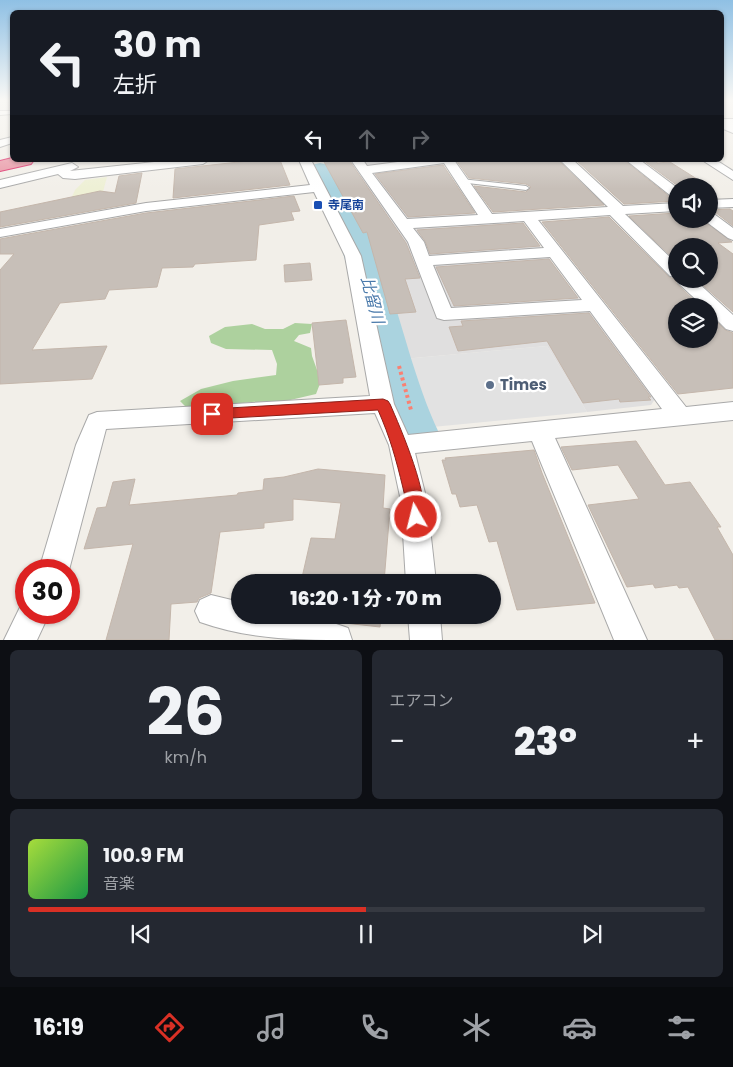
<!DOCTYPE html>
<html lang="ja">
<meta charset="utf-8">
<style>
:root{--surface:#171b24;--page:#242831;--text:#f1f3f6;--muted:#9ea1a6;--line:#363941;--accent:#d93025}
body{margin:0;font-family:Poppins,"Noto Sans JP",sans-serif;background:var(--page);color:var(--text);height:100vh;display:flex;flex-direction:column;font-size:19px;white-space:nowrap}
*{box-sizing:border-box;margin:0}
p{font-size:16px;color:var(--muted)}
.icon{flex:none;width:28px;height:28px;fill:none;stroke:currentColor;stroke-width:2;stroke-linecap:round;stroke-linejoin:round}
.map{position:relative;height:640px;overflow:hidden}
.details{display:flex;flex-direction:column;gap:10px;padding:10px;background:#0d0f14;flex:1}
.details>*{flex:none}
.banner{position:absolute;left:10px;top:10px;width:714px;height:152px;border-radius:8px;box-shadow:0 1px 4px #0004;background:#171b24;color:var(--text);overflow:hidden}
.tools{position:absolute;left:668px;top:178px;display:grid;gap:10px}
.tools a{display:grid;place-items:center;width:50px;height:50px;border-radius:50%;background:var(--surface);box-shadow:0 1px 4px #0004;font-size:25px}
.speed{position:absolute;left:15px;top:559px;display:flex;gap:10px;font-size:25px;font-weight:700;text-align:center}
.speed>*{display:grid;place-content:center;width:65px;height:65px;border-radius:50%;background:var(--surface);box-shadow:0 1px 4px #0004;line-height:1}
.speed .limit{border:8px solid #d22;background:#fff;color:#111}
.pin{position:absolute;display:grid;place-items:center;width:42px;height:42px;color:#fff;margin:-21px;border-radius:10px;box-shadow:0 2px 8px #0006}
.me{position:absolute;width:55px;margin:-28px;rotate:352deg;stroke-linejoin:round;filter:drop-shadow(0 0 4px #0008)}
.turn{display:flex;align-items:center;gap:18px;height:105px;padding:0 20px;font-size:22px}
.turn .icon{width:65px;height:65px;stroke-width:2.5}
.turn b{display:block;font-size:35px;line-height:42px}
.lanes{display:flex;align-items:center;height:48px;padding:0 20px;background:#0003;justify-content:center;gap:25px;direction:ltr}
.lanes .off{opacity:.35}
.big{font-size:38px;font-weight:800;line-height:1.1}
.details .widget{flex:1;display:flex;flex-direction:column;justify-content:center;gap:8px;min-width:0;padding:0 18px;border-radius:8px;background:var(--page)}
.details .dial{align-items:center;gap:0}
.dial b{font-size:65px;line-height:1}
.song{display:flex;align-items:center;gap:15px}
.cover{width:60px;height:60px;border-radius:8px;background:linear-gradient(135deg,hsl(80 70% 55%),hsl(140 70% 35%))}
.played{height:5px;border-radius:2px;background:linear-gradient(90deg,var(--accent) 50%,var(--line) 50%)}
.keys{display:flex;justify-content:space-around;direction:ltr}
.heat{display:flex;justify-content:space-between;align-items:center;font-size:28px;direction:ltr}
.details .tiles{flex:1;display:grid;gap:10px;grid-template-columns:1fr 1fr}
.widget:last-child{grid-column:span 2}
.trip{position:absolute;left:231px;top:574px;width:270px;height:50px;border-radius:25px;background:var(--surface);box-shadow:0 1px 4px #0004;font-weight:800;line-height:50px;text-align:center}
.dock{display:flex;height:80px;justify-content:space-around;align-items:center;background:#090b0e;color:var(--muted)}
.dock .icon{width:35px;height:35px}
.dock .current{color:var(--accent)}
.dock b{font-size:22px;color:var(--text)}
.map>svg:first-child{display:block}
.residential{fill:#e0dfdf}
.farmland{fill:#eef0d5}
.forest{fill:#add19e}
.parking{fill:#e2e2e2}
.lines{fill:none;stroke-linecap:round;stroke-linejoin:round}
.river{fill:#aad3df;fill-rule:evenodd}
.building{fill:#c7bfb8;stroke:#c4b6ab}
.service-casing{stroke:#a9a9a9;stroke-width:2}
.minor-casing{stroke:#a9a9a9;stroke-width:2}
.tertiary-casing{stroke:#a9a9a9;stroke-width:2}
.motorway-casing{stroke:#dc2a67;stroke-width:2}
.path{stroke:#fa8072;stroke-width:4;stroke-dasharray:3 3;stroke-linecap:butt}
.service{fill:#fff;fill-rule:evenodd}
.minor{fill:#fff;fill-rule:evenodd}
.tertiary{fill:#fff;fill-rule:evenodd}
.motorway{fill:#e892a2;fill-rule:evenodd}
.route{fill:#d93025;stroke:#8d1f18}
.transit-dot{fill:#1a4fb4;stroke:#fff;stroke-width:2}
.service-dot{fill:#5c6f8a;stroke:#fff;stroke-width:2}
.labels{text-anchor:middle;stroke-width:4.5;stroke-linejoin:round;paint-order:stroke}
.far-transit-label{font-size:12px;font-weight:bold;fill:#164399;stroke:#fff;text-anchor:start}
.service-label{font-size:15px;font-weight:bold;fill:#4e5e75;stroke:#fff;text-anchor:start}
.water-label{font-size:16px;font-style:italic;fill:#4a7aab;stroke:#fff}
</style>
<div class="map">
<svg width="733" height="640" viewBox="0 0 733 640">
<rect width="100%" height="100%" fill="#f2efe9"/>
<path class="residential" d="M326,160H438L473,215L493,223L514,222L524,225L655,399L651,405L587,412L547,346L403,359L370,250L356,213Z"/>
<path class="farmland" d="M107,177L99,206L71,199L75,190L85,180Z"/>
<path class="forest" d="M295,323L312,324L310,333L299,335L294,341L311,348L312,356L321,381L316,394L286,401L251,402L189,410L180,401L201,389L233,381L276,375L277,364L272,350L226,349L211,343L209,336L225,327L252,324L265,329H283Z"/>
<path class="parking" d="M547,346L587,412L422,428L403,359Z"/>
<g class="lines">
<path class="river" d="M320,163L329,165L333,171C351,203 370,235 383,270C403,324 414,380 439,433L432,447L414,453L396,447C368,394 363,332 349,274C340,238 323,204 307,171L311,165Z"/>
</g>
<path class="building" d="M257,160H280L290,185L173,198L175,169Z
M323,160H349L406,243L420,278L405,279L416,312L390,314L367,232L363,233Z
M456,160H558L604,205L493,212L474,186L526,192L531,187L526,184L469,178Z
M576,160H624L670,197L676,199V201L624,204Z
M643,160H657V163L670,162L708,186H678Z
M443,165L475,213L408,217L375,174Z
M142,173L136,203L0,227V212L100,191L115,193L119,176Z
M294,196L300,211L291,212L294,220L259,225L256,260L195,264L193,267L162,268L157,287L109,290L105,299L60,303L32,350L107,346L92,379L0,384V270L14,254H0V239L146,213Z
M730,209L733,211V226L715,212L709,211V210Z
M676,213V219H701L732,242L718,243L733,254V312L696,279H709V246H676V261L629,216Z
M609,217L669,277L674,279L677,284L700,306H676V339H709V314L725,330L733,333V388L678,394L542,222Z
M523,223L540,246L430,254L425,241L417,230Z
M549,259L578,298L454,306L436,267Z
M310,263L312,280L285,282L284,265Z
M589,313L651,397H648L651,400L620,402L619,399L583,403L547,341L458,351L449,327L463,326L461,321Z
M346,320L356,377L343,378V383L319,385L312,323Z
M636,441L665,485L690,482L721,527H717L733,555V640H715L688,587L679,588L677,585L655,588L653,584L627,587L588,505L639,499L618,465L572,470L561,447Z
M534,450L542,473L595,603L517,610L497,541L489,542L477,505L460,507L456,494H452L442,460H446L445,458Z
M318,469L385,475L383,508L390,509L384,582H301L311,538L335,539L341,503L293,499V520L264,523V528L220,532L211,593L199,598L197,602L171,604L169,640H106L133,544L84,549L97,508L106,507L113,482L135,479L129,505L237,495L238,493L263,490L264,479L284,477Z
M323,615H381L380,627L336,622L323,618Z"/>
<g class="lines">
<g class="service-casing">
<path id="service" d="M0,111H12V114L0,115Z
M461,179L526,186L529,188L526,190L459,182L458,181Z"/>
</g>
<g class="minor-casing">
<path id="minor" d="M721,119H733V125H721Z
M12,137V143L0,147V140Z
M173,160H209L203,164L75,179L63,178L58,174L0,188V180L72,163L78,167L70,171Z
M299,160H311L361,256L394,404L408,435L662,409L590,311L444,320L437,318L408,242L351,160H363L367,166L413,160H454L492,214L608,207L560,160H573L623,206L676,203V211L625,214L676,263V277L670,276L610,215L538,220L686,407L733,402V420L555,438L647,640H614L532,441L415,453L427,501L436,582H406L401,501L389,445L375,413L106,429L69,570H39L76,445L89,415L97,412L370,396L345,256L314,192L146,211L0,237V229L146,203L310,185ZM444,163L478,215L407,219L372,173ZM524,221L544,248L429,256L424,242L413,228ZM550,257L582,300L451,308L433,265Z
M626,160H640L676,187V197L671,196Z
M702,160H716L733,171V180Z
M733,199V207L709,208V200Z
M709,213L714,214L733,228V240L728,238L704,220L703,219H709Z
M676,278L694,279L733,315V331L726,329L709,312V306H703L678,283Z
M211,595L240,602V615C278,615 312,614 348,628L352,640C299,640 250,640 200,622L195,611L200,600Z
M26,599V612H50L37,640H4L23,601Z
M408,615H440L442,640H410Z"/>
</g>
<g class="tertiary-casing">
<path id="tertiary" d="M721,119L733,124V133L721,128Z"/>
</g>
<g class="motorway-casing">
<path id="motorway" d="M12,158V160H34L31,164L0,171V161Z"/>
</g>
<path class="path" d="M399,366L411,410"/>
<use href="#service" class="service"/>
<use href="#minor" class="minor"/>
<use href="#tertiary" class="tertiary"/>
<use href="#motorway" class="motorway"/>
</g>
<linearGradient id="sky" x2="0" y2="1"><stop stop-color="#8fc0e4"/><stop offset="0.53" stop-color="#f9f8f5"/><stop offset="1" stop-color="#f9f8f5" stop-opacity="0"/></linearGradient>
<rect width="733" height="189" fill="url(#sky)"/>
<path class="route" d="M383,399L388,401L390,404C400,427 432,500 422,522L416,524L410,522C405,512 406,499 403,488C396,459 390,437 378,410L212,419L207,418L205,414L207,410L212,409Z"/>
<rect class="transit-dot" x="313" y="200" width="10" height="10" rx="2.5"/>
<circle class="service-dot" cx="490" cy="385" r="5"/>
<g class="labels">
<g class="far-transit-label">
<text x="328" y="209">寺尾南</text>
</g>
<g class="service-label">
<text x="500" y="390">Times</text>
</g>
<g class="water-label">
<text transform="translate(373 300) rotate(75)" y="6">比留川</text>
</g>
</g>
</svg>
<div class="tools">
<a><svg class="icon" aria-label="sound" viewBox="0 0 24 24"><path d="M4 9h4l5-4v14l-5-4H4zM17 9q2 3 0 6"/></svg></a>
<a><svg class="icon" aria-label="search" viewBox="0 0 24 24"><circle cx="10" cy="10" r="6"/><path d="M15 15l6 6"/></svg></a>
<a><svg class="icon" aria-label="layers" viewBox="0 0 24 24"><path d="M12 4l9 5-9 5-9-5zM3 14l9 5 9-5"/></svg></a>
</div>
<div class="speed"><div class="limit">30</div></div>
<div class="pin" style="left:212px;top:414px;background:#d93025"><svg class="icon" aria-label="arrive" viewBox="0 0 24 24"><path d="M6 21V4h12l-3 4 3 4H6"/></svg></div>
<svg class="me" style="left:416px;top:517px" viewBox="-20 -20 40 40"><circle r="17" fill="#d93025" stroke="#fff" stroke-width="3"/><path d="M0-11L8 9 0 5-8 9z" fill="#fff"/></svg>
<div class="trip">16:20 · 1 分 · 70 m</div>
<div class="banner">
<div class="turn"><svg class="icon" aria-label="left" viewBox="0 0 24 24"><path d="M17 20v-9H6M10 6l-5 5 5 5"/></svg><div><b>30 m</b>左折</div></div>
<div class="lanes"><svg class="icon" aria-label="left" viewBox="0 0 24 24"><path d="M17 20v-9H6M10 6l-5 5 5 5"/></svg><svg class="icon off" aria-label="ahead" viewBox="0 0 24 24"><path d="M12 20V5M6 11l6-6 6 6"/></svg><svg class="icon off" aria-label="right" viewBox="0 0 24 24"><path d="M7 20v-9h11M14 6l5 5-5 5"/></svg></div>
</div>
</div>
<section class="details">
<div class="tiles">
<div class="widget dial"><b>26</b><p>km/h</p></div>
<div class="widget"><p>エアコン</p>
<div class="heat"><a>−</a><b class="big">23°</b><a>+</a></div>
</div>
<div class="widget">
<div class="song"><i class="cover"></i><div><b>100.9 FM</b><p>音楽</p></div></div>
<div class="played"></div>
<div class="keys"><svg class="icon" aria-label="previous" viewBox="0 0 24 24"><path d="M18 5L8 12l10 7zM5 5v14"/></svg><svg class="icon" aria-label="pause" viewBox="0 0 24 24"><path d="M8 5v14M16 5v14"/></svg><svg class="icon" aria-label="next" viewBox="0 0 24 24"><path d="M6 5l10 7-10 7zM19 5v14"/></svg></div>
</div>
</div>
</section>
<nav class="dock">
<b>16:19</b>
<svg class="icon current" aria-label="directions" viewBox="0 0 24 24"><path d="M12 3l9 9-9 9-9-9zM9 14v-3h6M13 9l2 2-2 2"/></svg>
<svg class="icon" aria-label="music" viewBox="0 0 24 24"><path d="M9 18V5l10-2v13"/><circle cx="6" cy="18" r="3"/><circle cx="16" cy="16" r="3"/></svg>
<svg class="icon" aria-label="phone" viewBox="0 0 24 24"><path d="M5 4h4l2 5-3 2q2 4 5 5l2-3 5 2v4C11 20 4 13 5 4z"/></svg>
<svg class="icon" aria-label="climate" viewBox="0 0 24 24"><path d="M12 3v18M4 7l16 10M4 17L20 7"/></svg>
<svg class="icon" aria-label="car" viewBox="0 0 24 24"><path d="M5 17H2v-5l4-1 3-4h7l3 4 3 1v5h-3M9 17h6M6 11h13"/><circle cx="7" cy="17" r="2"/><circle cx="17" cy="17" r="2"/></svg>
<svg class="icon" aria-label="filters" viewBox="0 0 24 24"><path d="M4 7h16M4 17h16"/><circle cx="9" cy="7" r="2"/><circle cx="15" cy="17" r="2"/></svg>
</nav>
